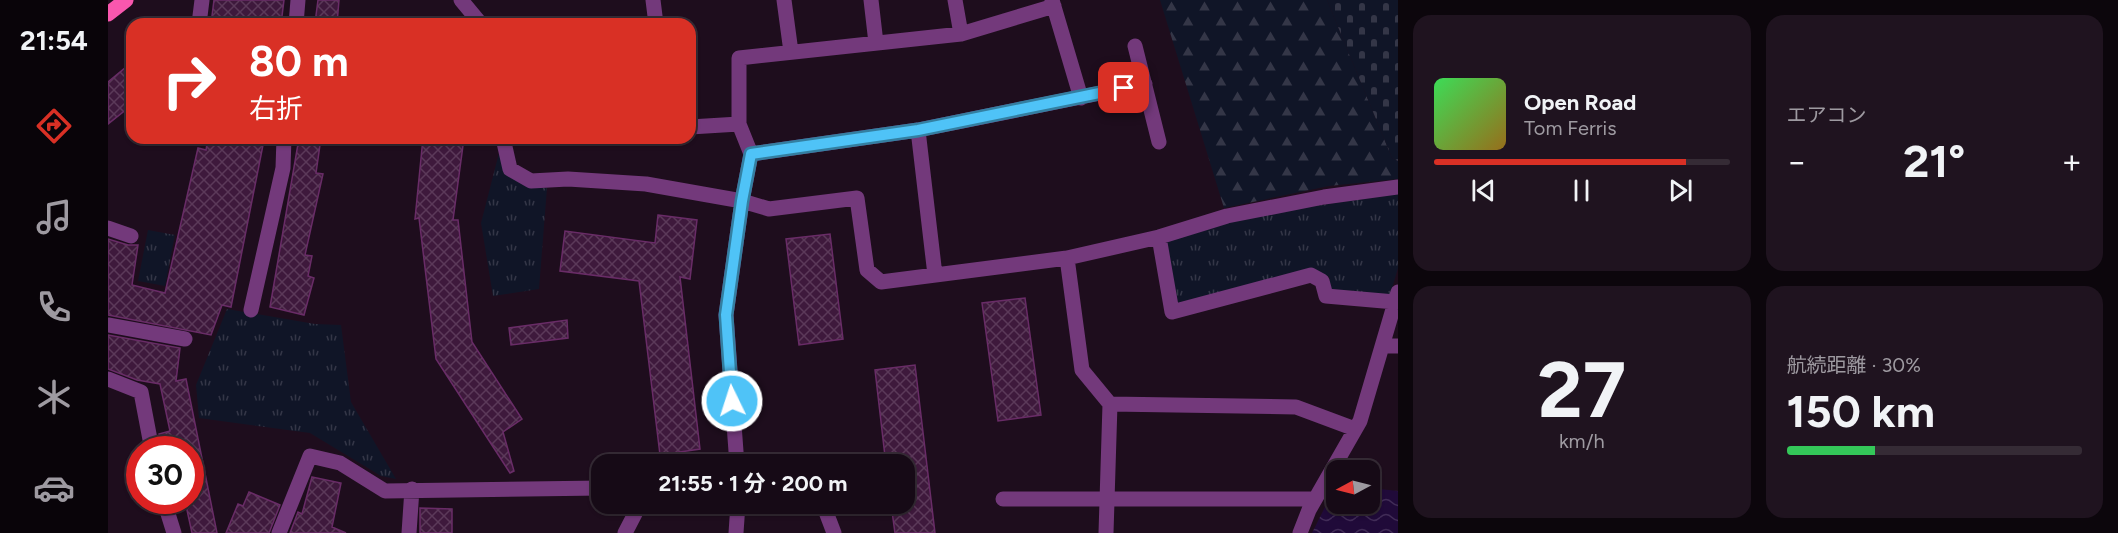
<!DOCTYPE html>
<html lang="ja">
<meta charset="utf-8">
<style>
:root{--surface:#160a16;--page:#1f131f;--text:#f1f3f6;--muted:#9e9aa1;--line:#352b35;--accent:#d93025}
body{margin:0;font-family:Figtree,"Noto Sans JP",sans-serif;background:var(--page);color:var(--text);height:100vh;display:flex;flex-direction:column;font-size:22px;white-space:nowrap}
*{box-sizing:border-box;margin:0}
p{font-size:20px;color:var(--muted)}
.icon{flex:none;width:33px;height:33px;fill:none;stroke:currentColor;stroke-width:2;stroke-linecap:round;stroke-linejoin:round}
.map{position:relative;flex:1;overflow:hidden}
.side{display:flex;flex-direction:column;gap:15px;padding:15px;background:#0c060c;width:720px}
.side>*{flex:none}
.hud{position:absolute;left:18px;top:18px;width:570px;height:126px;border-radius:18px;box-shadow:0 2px 4px #0004,0 0 0 2px var(--line);background:#d93025;color:#fff;overflow:hidden}
.needle{width:39px;rotate:263deg}
.tools{position:absolute;left:1218px;top:460px;display:grid;gap:12px}
.tools a{display:grid;place-items:center;width:54px;height:54px;border-radius:12px;background:var(--surface);box-shadow:0 2px 4px #0004,0 0 0 2px var(--line);font-size:30px}
.speed{position:absolute;left:18px;top:436px;display:flex;gap:12px;font-size:30px;font-weight:700;text-align:center}
.speed>*{display:grid;place-content:center;width:78px;height:78px;border-radius:50%;background:var(--surface);box-shadow:0 2px 4px #0004,0 0 0 2px var(--line);line-height:1}
.speed .limit{border:9px solid #d22;background:#fff;color:#111}
.pin{position:absolute;display:grid;place-items:center;width:51px;height:51px;color:#fff;margin:-26px;border-radius:12px;box-shadow:0 3px 9px #0006}
.me{position:absolute;width:66px;margin:-33px;rotate:356deg;stroke-linejoin:round;filter:drop-shadow(0 0 4px #0008)}
.turn{display:flex;align-items:center;gap:21px;height:126px;padding:0 24px;font-size:27px}
.turn .icon{width:78px;height:78px;stroke-width:2.5}
.turn b{display:block;font-size:42px;line-height:51px}
.big{font-size:45px;font-weight:700;line-height:1.1}
.side .card{flex:1;display:flex;flex-direction:column;justify-content:center;gap:9px;min-width:0;padding:0 21px;border-radius:18px;background:var(--page)}
.side .dial{align-items:center;gap:0}
.dial b{font-size:78px;line-height:1}
.song{display:flex;align-items:center;gap:18px}
.cover{width:72px;height:72px;border-radius:9px;background:linear-gradient(135deg,hsl(130 70% 55%),hsl(40 70% 35%))}
.played{height:6px;border-radius:3px;background:linear-gradient(90deg,var(--accent) 85%,var(--line) 85%)}
.keys{display:flex;justify-content:space-around;direction:ltr}
.heat{display:flex;justify-content:space-between;align-items:center;font-size:33px;direction:ltr}
.charge{height:9px;border-radius:4px;background:linear-gradient(90deg,#34c759 30%,var(--line) 0)}
.side .tiles{flex:1;display:grid;gap:15px;grid-template-columns:repeat(2,1fr)}
.trip{position:absolute;left:483px;top:454px;width:324px;height:60px;border-radius:18px;background:var(--surface);box-shadow:0 2px 4px #0004,0 0 0 2px var(--line);font-weight:700;line-height:60px;text-align:center}
main{display:flex;flex:1;min-height:0}
.menu{display:flex;flex-direction:column;width:108px;justify-content:space-around;align-items:center;background:#090409;color:var(--muted)}
.menu .icon{width:42px;height:42px}
.menu .active{color:var(--accent)}
.menu b{font-size:27px;color:var(--text)}
.map>svg:first-child{display:block}
.grass{fill:url(#grass-tufts)}
.forest{fill:url(#forest-firs)}
.cemetery{fill:url(#cemetery-stones)}
.water{fill:url(#water-waves)}
.building{fill:url(#building-cross-hatch);stroke:#692c67;stroke-width:1.5}
.lines{fill:none;stroke-linecap:round;stroke-linejoin:round}
.minor{stroke:#73397b;stroke-width:15}
.major{stroke:#f957ae;stroke-width:15}
.route-casing{stroke:#337fa1;stroke-width:15}
.route{stroke:#4fc3f7;stroke-width:10}
</style>
<main>
<nav class="menu">
<b>21:54</b>
<svg class="icon active" aria-label="directions" viewBox="0 0 24 24"><path d="M12 3l9 9-9 9-9-9zM9 14v-3h6M13 9l2 2-2 2"/></svg>
<svg class="icon" aria-label="music" viewBox="0 0 24 24"><path d="M9 18V5l10-2v13"/><circle cx="6" cy="18" r="3"/><circle cx="16" cy="16" r="3"/></svg>
<svg class="icon" aria-label="phone" viewBox="0 0 24 24"><path d="M5 4h4l2 5-3 2q2 4 5 5l2-3 5 2v4C11 20 4 13 5 4z"/></svg>
<svg class="icon" aria-label="climate" viewBox="0 0 24 24"><path d="M12 3v18M4 7l16 10M4 17L20 7"/></svg>
<svg class="icon" aria-label="car" viewBox="0 0 24 24"><path d="M5 17H2v-5l4-1 3-4h7l3 4 3 1v5h-3M9 17h6M6 11h13"/><circle cx="7" cy="17" r="2"/><circle cx="17" cy="17" r="2"/></svg>
</nav>
<div class="map">
<svg width="1290" height="533" viewBox="0 0 1290 533">
<defs>
<pattern id="grass-tufts" width="24" height="20" patternUnits="userSpaceOnUse" patternTransform="scale(1.5)"><rect width="24" height="20" fill="#101527"/><path d="M3 7l-1-3M5 7V3M7 7l1-3M15 17l-1-3M17 17v-4M19 17l1-3" fill="none" stroke="#343647"/></pattern>
<pattern id="forest-firs" width="22" height="20" patternUnits="userSpaceOnUse" patternTransform="scale(1.5)"><rect width="22" height="20" fill="#101527"/><path d="M5 1l3.5 6h-7zM16 11l3.5 6h-7z" fill="#343647"/></pattern>
<pattern id="cemetery-stones" width="16" height="16" patternUnits="userSpaceOnUse" patternTransform="scale(1.5)"><rect width="16" height="16" fill="#101527"/><path d="M2 7V4a2 2 0 0 1 4 0v3zM10 15v-3a2 2 0 0 1 4 0v3z" fill="#343647"/></pattern>
<pattern id="water-waves" width="16" height="10" patternUnits="userSpaceOnUse" patternTransform="scale(1.5)"><rect width="16" height="10" fill="#200a39"/><path d="M0 5q4-4 8 0t8 0" fill="none" stroke="#412c57"/></pattern>
<pattern id="building-cross-hatch" width="8" height="8" patternUnits="userSpaceOnUse" patternTransform="scale(1.5)"><rect width="8" height="8" fill="#3e193c"/><path d="M0 0l8 8M0 8l8-8" fill="none" stroke="#5b3959"/></pattern>
</defs>
<rect width="100%" height="100%" fill="#1e0d1d"/>
<path class="grass" d="M391,153L423,188H439L431,289L385,296L373,223Z
M1290,194V268L1282,295L1223,289L1221,277L1203,268L1069,303L1058,241L1124,221L1206,206Z
M40,230L67,235L57,286L30,281Z
M119,309L207,324L233,325L243,402L288,479L273,476L202,433L91,418L88,385Z"/>
<path class="forest" d="M1052,0H1219L1284,158L1290,161V179L1221,186L1116,208Z"/>
<path class="cemetery" d="M1219,0H1290V161L1284,158Z"/>
<path class="water" d="M1228,485V504H1262V488L1290,491V533H1204Z"/>
<path class="building" d="M106,0H176L173,24H103Z
M210,0H231L229,24L207,23Z
M24,62V105L0,124V82Z
M100,138L156,140L123,307L114,305L103,335L0,315V239L20,245H30L24,285L57,293L90,148L98,150Z
M191,138H213L208,173L215,174L197,255L204,256L200,276L206,278L196,315L162,307Z
M315,138H356L345,220H350L364,342L414,419L395,432L406,471L402,473L328,359L311,218L307,219Z
M550,215L589,220L582,279L572,277L592,449L552,455L531,281L452,271L457,231L547,243Z
M722,234L735,339L691,345L678,239Z
M917,298L933,415L890,421L874,303Z
M459,320L460,338L403,345L401,328Z
M0,335L72,348L68,381L78,379L109,533H84L77,501H82V450H54L51,434L62,431L52,384L29,380L0,369Z
M807,365L827,533H787L783,504H796V465H778L767,370Z
M204,477L233,483L224,527L238,533H182L190,512L194,514Z
M141,492L172,505L161,533H118L130,504L135,506Z
M312,508L344,509V533H312Z"/>
<g class="lines">
<path class="minor" d="M353,0L373,24
M545,0L548,24
M676,0L683,52
M763,0L768,43
M847,0L853,34
M944,0L973,98
M91,24L94,0
M188,24L190,0
M1027,46L1051,142
M582,127L631,124
M810,130L827,275
M395,138L402,169L423,181L460,179L538,184L634,201L661,209L749,198L759,270L773,282L959,258L1051,237L1119,216L1216,197L1290,187
M643,154L810,130L1037,84
M0,228L23,236
M1051,237L1064,312L1203,275L1214,281L1218,296L1287,302
M959,258L974,370L1002,404L1188,407L1247,429
M143,310L175,168L176,138
M0,325L77,339
M1274,346H1290
M0,379L33,392L44,450
M629,465L618,315L634,201L643,154L631,124V58L853,34L946,6
M895,499H1207
M56,501L66,533
M715,504L726,533
M171,533L202,456L232,463L277,491L494,488
M301,533L304,489
M517,533L532,504
M628,533L630,504
M998,533L1002,404
M1192,533L1201,510L1252,421L1290,292"/>
<path class="major" d="M0,14L18,0"/>
</g>
<g class="lines">
<g class="route-casing">
<path id="route" d="M624,401L618,315L634,201L643,154L810,130L1016,88"/>
</g>
<use href="#route" class="route"/>
</g>
</svg>
<div class="tools">
<a><svg class="needle" viewBox="-14 -14 28 28"><path d="M0-13l5 13h-10z" fill="#e53935"/><path d="M0 13l5-13h-10z" fill="#9e9aa1"/></svg></a>
</div>
<div class="speed"><div class="limit">30</div></div>
<div class="pin" style="left:1016px;top:88px;background:#d93025"><svg class="icon" aria-label="arrive" viewBox="0 0 24 24"><path d="M6 21V4h12l-3 4 3 4H6"/></svg></div>
<svg class="me" style="left:624px;top:401px" viewBox="-20 -20 40 40"><circle r="17" fill="#4fc3f7" stroke="#fff" stroke-width="3"/><path d="M0-11L8 9 0 5-8 9z" fill="#fff"/></svg>
<div class="trip">21:55 · 1 分 · 200 m</div>
<div class="hud">
<div class="turn"><svg class="icon" aria-label="right" viewBox="0 0 24 24"><path d="M7 20v-9h11M14 6l5 5-5 5"/></svg><div><b>80 m</b>右折</div></div>
</div>
</div>
<section class="side">
<div class="tiles">
<div class="card">
<div class="song"><i class="cover"></i><div><b>Open Road</b><p>Tom Ferris</p></div></div>
<div class="played"></div>
<div class="keys"><svg class="icon" aria-label="previous" viewBox="0 0 24 24"><path d="M18 5L8 12l10 7zM5 5v14"/></svg><svg class="icon" aria-label="pause" viewBox="0 0 24 24"><path d="M8 5v14M16 5v14"/></svg><svg class="icon" aria-label="next" viewBox="0 0 24 24"><path d="M6 5l10 7-10 7zM19 5v14"/></svg></div>
</div>
<div class="card"><p>エアコン</p>
<div class="heat"><a>−</a><b class="big">21°</b><a>+</a></div>
</div>
<div class="card dial"><b>27</b><p>km/h</p></div>
<div class="card"><p>航続距離 · 30%</p><b class="big">150 km</b><div class="charge"></div></div>
</div>
</section>
</main>
